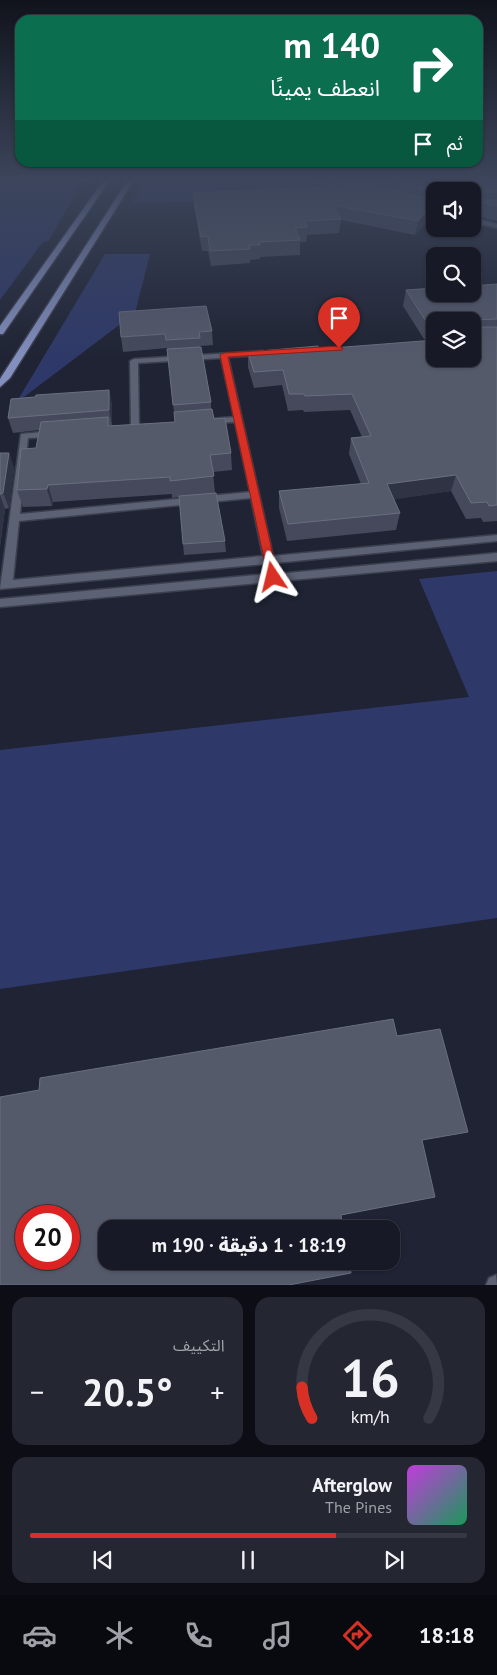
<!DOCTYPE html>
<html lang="ar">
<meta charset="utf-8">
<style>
:root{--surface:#171a26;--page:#242732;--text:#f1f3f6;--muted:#9ea1a7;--line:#363843;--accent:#d93025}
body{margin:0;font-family:"PT Sans","Noto Sans Arabic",sans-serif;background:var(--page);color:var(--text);direction:rtl;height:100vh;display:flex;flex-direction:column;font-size:19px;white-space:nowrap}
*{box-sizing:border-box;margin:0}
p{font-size:16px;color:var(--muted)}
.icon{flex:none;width:28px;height:28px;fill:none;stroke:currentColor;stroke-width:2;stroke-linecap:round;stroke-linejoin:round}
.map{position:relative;height:1285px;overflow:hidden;direction:ltr}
.drawer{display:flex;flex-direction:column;gap:12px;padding:12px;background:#0d0e15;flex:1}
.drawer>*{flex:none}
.hud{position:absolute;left:15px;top:15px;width:468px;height:152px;border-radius:15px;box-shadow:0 1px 4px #0004,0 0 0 1px var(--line);direction:rtl;background:#0b6e4f;color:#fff;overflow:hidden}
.fabs{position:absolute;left:426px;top:182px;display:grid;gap:10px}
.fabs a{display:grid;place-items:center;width:55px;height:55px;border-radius:10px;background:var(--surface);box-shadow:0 1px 4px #0004,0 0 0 1px var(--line);font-size:25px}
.speed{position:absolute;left:15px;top:1205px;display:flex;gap:10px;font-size:25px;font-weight:700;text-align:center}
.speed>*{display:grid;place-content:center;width:65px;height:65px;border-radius:50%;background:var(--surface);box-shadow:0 1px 4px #0004,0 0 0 1px var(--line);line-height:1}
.speed .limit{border:8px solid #d22;background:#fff;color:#111}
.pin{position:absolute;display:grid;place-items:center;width:42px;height:42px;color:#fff;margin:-51px -21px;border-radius:50% 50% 50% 0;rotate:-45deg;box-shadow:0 0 5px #0007}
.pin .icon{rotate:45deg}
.me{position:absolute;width:55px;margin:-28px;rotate:350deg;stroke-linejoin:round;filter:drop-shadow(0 0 4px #0008)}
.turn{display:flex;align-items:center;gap:18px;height:105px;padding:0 20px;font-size:22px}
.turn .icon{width:65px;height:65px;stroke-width:2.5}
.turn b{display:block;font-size:35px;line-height:42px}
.then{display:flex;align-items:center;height:48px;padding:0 20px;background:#0003;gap:10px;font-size:19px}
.big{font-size:38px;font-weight:800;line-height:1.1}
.drawer .card{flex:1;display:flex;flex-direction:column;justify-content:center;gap:8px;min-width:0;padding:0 18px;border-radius:15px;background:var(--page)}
.drawer .dial{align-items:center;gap:0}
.dial svg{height:130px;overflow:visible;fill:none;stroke:var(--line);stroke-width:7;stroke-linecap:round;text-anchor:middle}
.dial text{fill:var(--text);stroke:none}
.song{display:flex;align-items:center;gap:15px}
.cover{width:60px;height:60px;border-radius:8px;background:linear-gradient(135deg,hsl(290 70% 55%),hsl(150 70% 35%))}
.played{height:5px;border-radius:2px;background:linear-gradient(90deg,var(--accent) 70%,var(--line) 70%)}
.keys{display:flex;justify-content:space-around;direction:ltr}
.heat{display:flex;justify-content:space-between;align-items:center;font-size:28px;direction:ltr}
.drawer .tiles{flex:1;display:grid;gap:12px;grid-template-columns:1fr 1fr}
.card:last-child{grid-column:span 2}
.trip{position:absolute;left:98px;top:1220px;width:302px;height:50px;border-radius:15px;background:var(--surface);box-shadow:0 1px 4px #0004,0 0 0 1px var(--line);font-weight:800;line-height:50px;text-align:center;direction:rtl}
.tab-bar{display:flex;height:80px;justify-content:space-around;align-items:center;background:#090a0f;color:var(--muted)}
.tab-bar .icon{width:35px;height:35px}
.tab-bar .current{color:var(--accent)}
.tab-bar b{font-size:22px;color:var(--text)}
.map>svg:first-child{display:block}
.green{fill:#2e3969}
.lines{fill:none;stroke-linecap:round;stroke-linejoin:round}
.lane-casing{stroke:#3c3f4d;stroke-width:3}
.street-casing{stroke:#3c3f4d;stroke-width:3}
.primary-casing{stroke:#3c3f4d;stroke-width:3}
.lane{fill:#5c6174;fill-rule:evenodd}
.street{fill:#5c6174;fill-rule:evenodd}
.primary{fill:#8390bf;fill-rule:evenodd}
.wall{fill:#45495b;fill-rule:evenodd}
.shaded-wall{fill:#2f3344}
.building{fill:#555a6b;stroke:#6a6f7f;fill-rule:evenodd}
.route{fill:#d93025;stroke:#8d1f18}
</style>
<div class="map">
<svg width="497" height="1285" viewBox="0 0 497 1285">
<rect width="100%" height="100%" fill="#1f2333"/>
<path class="green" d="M0,180H83L49,240L42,243L0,300Z
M146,180H296L343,192L347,197L132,203Z
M105,254H150L135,313L16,403Z
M497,571V918L0,989V750L469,697L419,579Z"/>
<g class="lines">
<g class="lane-casing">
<path id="lane" d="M263,351L267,353L266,355L228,357L273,556L497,535V541L275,563L277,574L497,553V561L0,607V599L267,574L265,564L0,589L21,434L52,431L56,434L52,437L28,438L20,514L250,492L235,422L210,423L206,421L210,419L234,417L221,358L138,363L139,427L135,430L131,427L130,361L134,359ZM251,498L263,556L13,580L19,521Z
M496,1275L497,1285H486L489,1278Z"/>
</g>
<g class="street-casing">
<path id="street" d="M307,180H316L354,190L351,192Z
M472,218L497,224V228L472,222Z"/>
</g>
<g class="primary-casing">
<path id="primary" d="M104,180H110L3,334H0V326Z
M128,180H134L10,378L0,387V379Z"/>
</g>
<use href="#lane" class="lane"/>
<use href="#street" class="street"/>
<use href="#primary" class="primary"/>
</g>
<path class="wall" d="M323,180H497V221L472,215V191H435V207H434L433,214L415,235L341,220L339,233L307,235L306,242H300V255L260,257V259L250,260V263L211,266L208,251H202L194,206L193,193L348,186Z
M497,284V521L483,522L481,518L466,519L451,491L394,499L400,513L396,530L287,541L279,508V491L361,484L349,454L351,438L362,437L350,410L304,412L303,410L288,411L282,385L254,388L248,367V352L319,349L430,341V339H424L403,306L406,290ZM435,321H472L435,359Z
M212,331L213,345L200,346V347L211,402V409L214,419L231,453L232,470L213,472L215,493L225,541L226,552L184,555L179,497L172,498V494L53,502L52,506L23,507L17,490L36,448L39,430L13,433L8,418L35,397L109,390L112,405V425H110V426L175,422L167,348L123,352L121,337Z
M0,453H9L14,468L9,508L5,509L0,547Z"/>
<path class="shaded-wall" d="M395,180H396L394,192L390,196L392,182Z
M473,180H497V188L471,191Z
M435,201L433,214L415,235L418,221Z
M109,390L112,405V425L109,410Z
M9,453L14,468L9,508L3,493Z
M456,475L451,491L384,501L387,484Z
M48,485L53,502L52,506L47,489Z
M0,495L5,509L0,547Z"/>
<path class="building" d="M382,180H395L392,182Z
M438,180H474L475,185L497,182V192L475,193L474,200H497V206L472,200V191H435V192L405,185L438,186L440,184Z
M372,185L435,201L418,221L332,205L341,219L305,221L307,227L295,228L300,240L259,242L260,245H249L250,249L210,251L208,236L201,237L193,193Z
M497,284V319L475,320L474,325L476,327H497V505L489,506L487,502L471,503L456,475L387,484L400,513L288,524L279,491L369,483L351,438L371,436L352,394L305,396L304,394H289L283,370L254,372L248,352L318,346L319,349L435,340V359H472V321H435V323H427L406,290L435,288V294H472V286Z
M206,306L212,331L199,332L200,338L166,340L165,334L121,337L119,312Z
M435,330V336L432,331Z
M201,347L211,402L173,405L167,349Z
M109,390V410L8,418L11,399L35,397L36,395Z
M212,409L214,419L225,418L231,453L210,455L214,476L170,481V477L48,485L47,489L17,490L21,449L36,448L41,422L108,417V426L175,422L174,412Z
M0,453H9L3,493L0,494Z
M216,493L225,541L183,544L179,496Z
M393,1019L397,1036L440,1029L468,1132L422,1140L435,1197L341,1215L343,1229H106V1261H349L351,1273L289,1285H0V1097L39,1090L40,1078ZM26,1216H69V1259H26Z"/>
<linearGradient id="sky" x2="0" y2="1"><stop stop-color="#11131c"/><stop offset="0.5" stop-color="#3c455b"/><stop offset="1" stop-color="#3c455b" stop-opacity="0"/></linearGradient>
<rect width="497" height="360" fill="url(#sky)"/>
<path class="route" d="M339,346L343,348L342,350L228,357L278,577L273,580L268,577L220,355L224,353Z"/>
</svg>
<div class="fabs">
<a><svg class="icon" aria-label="sound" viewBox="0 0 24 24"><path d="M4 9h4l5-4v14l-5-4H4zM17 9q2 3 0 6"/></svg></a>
<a><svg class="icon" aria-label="search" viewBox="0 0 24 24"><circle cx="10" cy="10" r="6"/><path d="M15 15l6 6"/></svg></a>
<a><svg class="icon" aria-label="layers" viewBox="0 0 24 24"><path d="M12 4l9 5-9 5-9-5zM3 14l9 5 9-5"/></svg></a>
</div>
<div class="speed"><div class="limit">20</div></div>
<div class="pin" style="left:339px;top:348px;background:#d93025"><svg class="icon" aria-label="arrive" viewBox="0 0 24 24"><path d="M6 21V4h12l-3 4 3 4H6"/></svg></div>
<svg class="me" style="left:273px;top:577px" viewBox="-20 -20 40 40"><path d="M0-17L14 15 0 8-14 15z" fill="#d93025" stroke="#fff" stroke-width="4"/></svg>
<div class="trip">18:19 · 1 دقيقة · 190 m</div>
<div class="hud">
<div class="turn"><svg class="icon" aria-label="right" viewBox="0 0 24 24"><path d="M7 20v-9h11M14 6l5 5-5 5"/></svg><div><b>140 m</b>انعطف يمينًا</div></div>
<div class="then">ثم<svg class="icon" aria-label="arrive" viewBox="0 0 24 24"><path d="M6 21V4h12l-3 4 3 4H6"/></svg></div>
</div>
</div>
<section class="drawer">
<div class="tiles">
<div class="card dial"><svg viewBox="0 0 100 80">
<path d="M14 69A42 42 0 1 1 86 69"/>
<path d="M14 69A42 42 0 0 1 8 50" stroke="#d93025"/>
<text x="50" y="56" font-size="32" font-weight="700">16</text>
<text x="50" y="72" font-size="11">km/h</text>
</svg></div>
<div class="card"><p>التكييف</p>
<div class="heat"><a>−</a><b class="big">20.5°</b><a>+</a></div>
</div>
<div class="card">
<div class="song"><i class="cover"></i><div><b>Afterglow</b><p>The Pines</p></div></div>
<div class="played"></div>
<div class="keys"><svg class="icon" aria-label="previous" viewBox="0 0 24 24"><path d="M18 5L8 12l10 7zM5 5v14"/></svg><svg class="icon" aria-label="pause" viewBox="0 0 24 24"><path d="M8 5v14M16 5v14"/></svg><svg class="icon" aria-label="next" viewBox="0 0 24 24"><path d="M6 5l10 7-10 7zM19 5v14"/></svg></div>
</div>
</div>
</section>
<nav class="tab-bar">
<b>18:18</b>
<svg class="icon current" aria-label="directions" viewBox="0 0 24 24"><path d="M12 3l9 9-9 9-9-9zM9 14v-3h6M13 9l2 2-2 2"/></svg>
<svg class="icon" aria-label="music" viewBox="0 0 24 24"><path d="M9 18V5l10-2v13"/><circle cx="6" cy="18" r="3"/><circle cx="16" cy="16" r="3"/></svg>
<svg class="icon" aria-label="phone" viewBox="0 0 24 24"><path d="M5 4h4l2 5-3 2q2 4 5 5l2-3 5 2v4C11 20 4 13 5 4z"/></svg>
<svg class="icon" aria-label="climate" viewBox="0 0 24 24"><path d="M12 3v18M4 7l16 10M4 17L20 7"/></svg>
<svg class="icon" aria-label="car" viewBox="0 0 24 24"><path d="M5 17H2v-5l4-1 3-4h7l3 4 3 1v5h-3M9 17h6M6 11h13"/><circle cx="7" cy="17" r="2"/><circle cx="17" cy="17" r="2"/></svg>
</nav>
